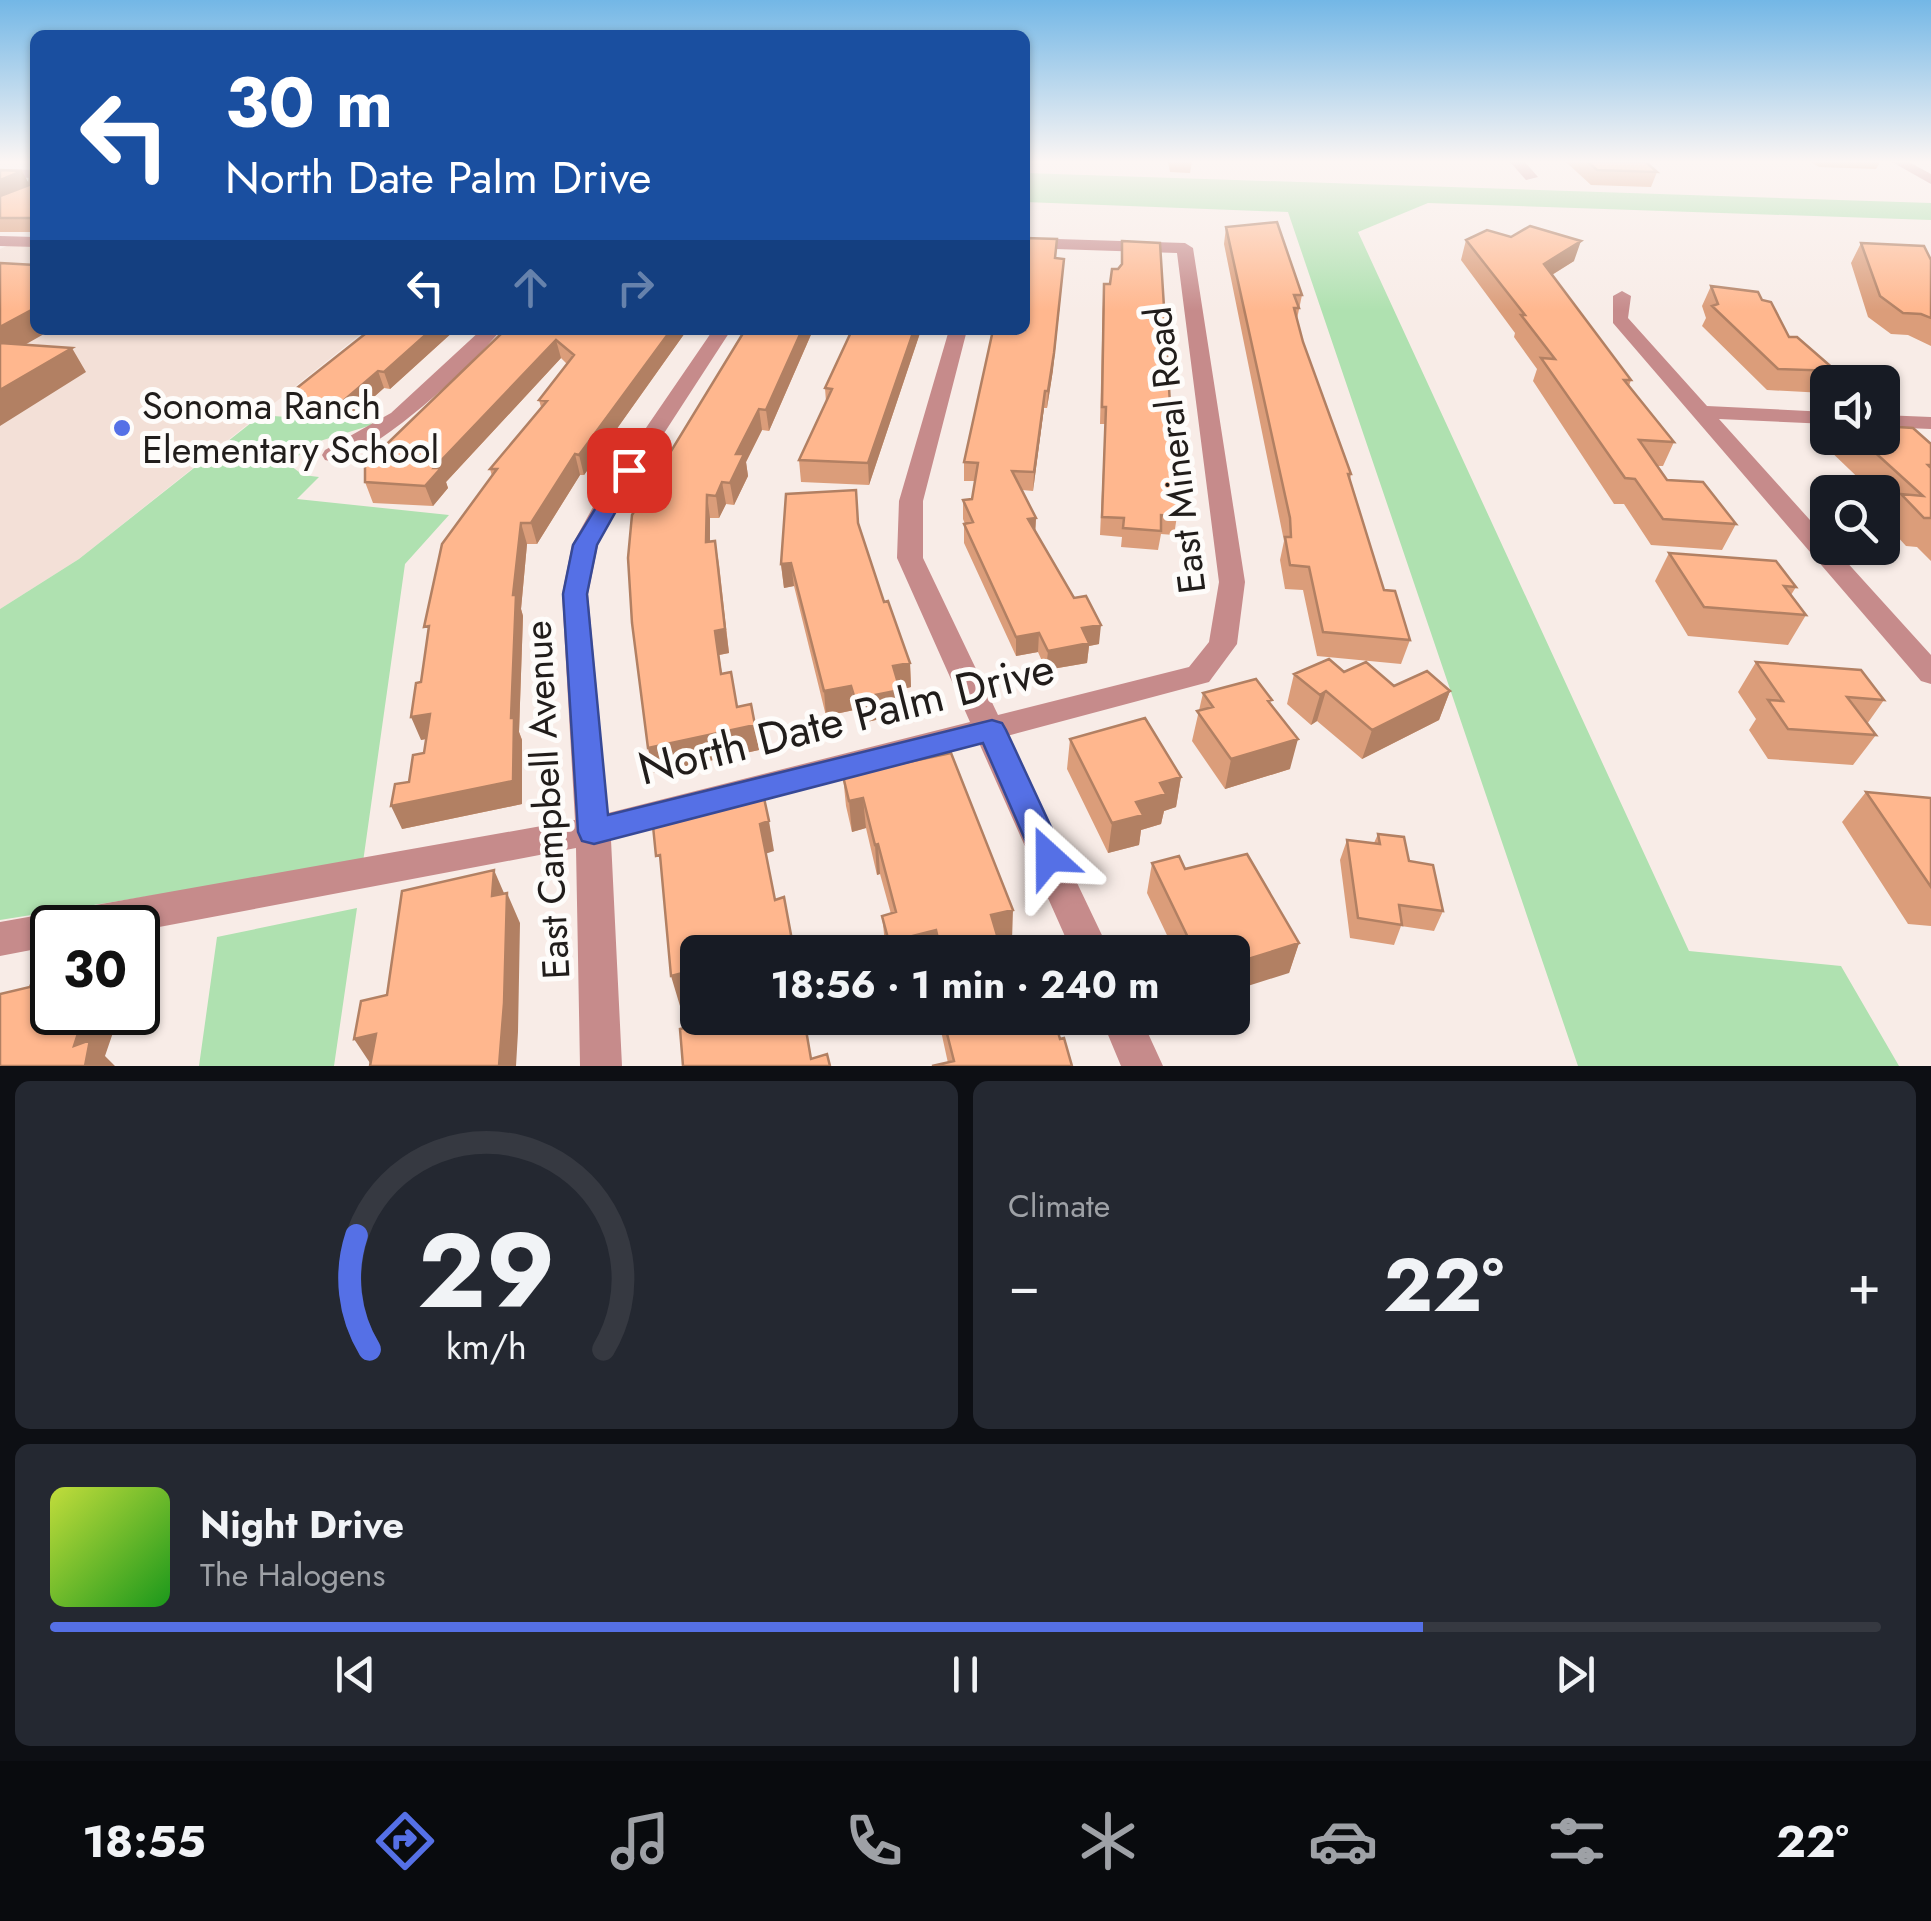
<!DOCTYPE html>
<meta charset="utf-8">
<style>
:root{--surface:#171b24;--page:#242831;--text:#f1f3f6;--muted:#9ea1a6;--line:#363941;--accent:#5570e6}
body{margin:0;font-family:Jost,sans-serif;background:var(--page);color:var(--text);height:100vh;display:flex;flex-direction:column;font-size:38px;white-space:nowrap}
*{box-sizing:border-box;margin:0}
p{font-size:32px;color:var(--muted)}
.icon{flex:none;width:55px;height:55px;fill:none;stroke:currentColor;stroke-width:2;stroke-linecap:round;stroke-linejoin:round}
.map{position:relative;height:1066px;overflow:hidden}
.drawer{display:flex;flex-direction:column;gap:15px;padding:15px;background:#0d0f14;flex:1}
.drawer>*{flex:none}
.guide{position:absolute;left:30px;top:30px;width:1000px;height:305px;border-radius:15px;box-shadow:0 2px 8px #0004;background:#1a4fa0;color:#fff;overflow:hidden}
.fabs{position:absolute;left:1810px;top:365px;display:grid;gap:20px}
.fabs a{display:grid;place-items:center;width:90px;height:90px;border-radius:15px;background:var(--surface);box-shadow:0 2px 8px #0004;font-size:50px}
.speed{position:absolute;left:30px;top:905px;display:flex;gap:20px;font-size:50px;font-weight:700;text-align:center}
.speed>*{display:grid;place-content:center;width:130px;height:130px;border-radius:50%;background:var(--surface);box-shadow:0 2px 8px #0004;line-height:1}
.speed .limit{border:5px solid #111;border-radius:15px;background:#fff;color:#111}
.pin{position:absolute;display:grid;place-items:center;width:85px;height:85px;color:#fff;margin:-42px;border-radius:20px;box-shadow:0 5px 15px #0006}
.me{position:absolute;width:110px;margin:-55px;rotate:336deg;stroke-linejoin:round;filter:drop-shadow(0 0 8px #0008)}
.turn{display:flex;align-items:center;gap:35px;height:210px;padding:0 30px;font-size:45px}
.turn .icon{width:130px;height:130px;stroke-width:2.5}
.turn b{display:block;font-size:70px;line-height:85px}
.lanes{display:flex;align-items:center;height:95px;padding:0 30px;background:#0003;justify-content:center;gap:50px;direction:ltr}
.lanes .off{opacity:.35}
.big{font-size:75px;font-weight:700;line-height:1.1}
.drawer .tile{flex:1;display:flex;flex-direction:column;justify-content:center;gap:15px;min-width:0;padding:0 35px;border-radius:15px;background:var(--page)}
.drawer .dial{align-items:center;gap:0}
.dial svg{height:260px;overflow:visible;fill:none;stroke:var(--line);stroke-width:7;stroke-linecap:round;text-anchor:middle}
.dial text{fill:var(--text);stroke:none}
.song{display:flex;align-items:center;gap:30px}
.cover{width:120px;height:120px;border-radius:15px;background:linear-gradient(135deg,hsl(70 70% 55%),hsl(120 70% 35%))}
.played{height:10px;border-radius:5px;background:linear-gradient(90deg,var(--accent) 75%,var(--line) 75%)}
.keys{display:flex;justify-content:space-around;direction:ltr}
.heat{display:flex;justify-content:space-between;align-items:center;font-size:55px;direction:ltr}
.drawer .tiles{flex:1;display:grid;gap:15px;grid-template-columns:1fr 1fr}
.tile:last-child{grid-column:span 2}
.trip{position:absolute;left:680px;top:935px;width:570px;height:100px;border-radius:15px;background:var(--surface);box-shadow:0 2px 8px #0004;font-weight:700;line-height:100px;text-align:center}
.tab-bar{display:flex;height:160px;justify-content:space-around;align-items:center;background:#090b0e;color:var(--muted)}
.tab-bar .icon{width:70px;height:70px}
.tab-bar .current{color:var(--accent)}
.tab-bar b{font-size:45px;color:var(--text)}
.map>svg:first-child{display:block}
.built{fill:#f3e0d7}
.green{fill:#afe1b0}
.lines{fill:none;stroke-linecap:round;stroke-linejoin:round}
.street{fill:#c68b8b;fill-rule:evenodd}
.wall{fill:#db9d7a}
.shaded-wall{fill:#b28063}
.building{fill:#ffb78e;stroke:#b28063;stroke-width:2.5}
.route{fill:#5570e6;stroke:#374996;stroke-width:2.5}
.poi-dot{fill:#5570e6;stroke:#fefcfa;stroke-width:4}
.labels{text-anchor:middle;stroke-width:10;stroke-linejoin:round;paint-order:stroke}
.poi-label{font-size:38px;fill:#211d1b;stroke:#fefcfa;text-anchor:start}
.street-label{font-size:38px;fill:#211d1b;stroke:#fefcfa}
.near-street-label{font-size:45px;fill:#211d1b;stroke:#fefcfa}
</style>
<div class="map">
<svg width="1931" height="1066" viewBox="0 0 1931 1066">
<rect width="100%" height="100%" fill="#f8ece7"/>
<path class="built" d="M9,245L35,246V330H366L79,559L0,609V249Z"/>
<path class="green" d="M1025,173L1931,203V220L1428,203L1358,232L1689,951L1841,966L1899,1066H1578L1288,212L1025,202Z
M261,415L375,424L307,445L291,466L303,475L319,477L297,499L449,515L405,564L363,862L0,920V609L79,559Z
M357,908L334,1066H199L217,937Z"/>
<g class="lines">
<path class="street" d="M1510,162H1525L1538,177L1526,180Z
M1892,162H1909L1931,174V184Z
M0,169L35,170V178L0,177Z
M0,236L35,237V247L0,246Z
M1025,238L1185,243L1193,248L1245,582L1237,644L1209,682L1007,736L1110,952H1072L979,743L611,840L622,1066H580L576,848L138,931V928H52V946L0,956V922L575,820L562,594L572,545L598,498L713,330H731L622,498L598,545L588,594L608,813L970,722L897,558L899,501L949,330H967L923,501V558L998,715L1189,667L1209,642L1219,582L1177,253L1025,248Z
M1622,291L1631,296L1628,318L1707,406L1828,412V424L1719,419L1828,540V548H1834L1931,655V684L1921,681L1613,323V296Z
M481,330H501C476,361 364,469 325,460L322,455L325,450L391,413Z
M1882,415L1931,417V429L1882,427Z
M1101,1018H1141L1163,1066H1121Z"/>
</g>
<path class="wall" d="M1168,162H1192L1190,173L1170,172Z
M1566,162H1646L1657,172L1651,187L1591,185Z
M1811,162H1880L1876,169L1819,167Z
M0,170L22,171L29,184L35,172V232H0Z
M1226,227L1302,295L1297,319L1303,342L1351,474L1350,480L1384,590L1410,640L1401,664L1317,656L1303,590L1285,589L1280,560L1284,541L1224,244Z
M1466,240L1574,261L1552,275L1631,380L1629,386L1674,442L1663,466H1657L1667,480L1736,524L1722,550L1651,545L1624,504H1614L1533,381L1537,369L1514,337L1515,333L1461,260Z
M1122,241L1177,516L1174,535L1161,534L1158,550L1121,547L1122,537L1100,535L1105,424H1100L1103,299L1104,284H1110L1121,266Z
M1861,243L1931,260V346L1908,335L1891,334L1868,317L1851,263Z
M1056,258L1053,370L1047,408H1044L1033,491L1022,490L1036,518L1035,531L1099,644L1089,646L1087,663L1046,670L1038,652L1016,656L964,543V524H965L963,519V500L972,499L975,481H964V462Z
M1711,286L1762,300L1789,337L1836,371L1829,382H1828L1824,393L1767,390L1702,326L1706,318L1702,306Z
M370,330H455L390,389L384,388L349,419L300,416L293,399L295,397L293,391Z
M505,330H687L584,475H580L537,544H527L521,609L523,616L519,732L522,740V804L402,829L409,782L424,753L426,739L421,740V682L492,476L490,469L541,407L539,400L567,364L561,358L446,482L448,488L433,506L373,503L365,482Z
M813,330L769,431L762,430L746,462L748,476L734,505L726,504L719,518H710V541H715L719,564L729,653L719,655L722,674L759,750L654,773L648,748L628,558Z
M852,330H921L869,485L801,482L799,460L826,402L825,388Z
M1898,427L1931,444V561L1917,547L1906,546L1884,522L1891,510L1882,502V492H1873L1825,446L1830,438H1882Z
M859,525L884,602L910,663L911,687L900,690L902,714L858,724L854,710L826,716L794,586L784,588L781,564Z
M1669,553L1796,587L1791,595L1806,615L1788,645L1688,636L1655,581Z
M1756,662L1884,700L1867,724L1876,735L1853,765L1768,759L1749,730L1756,719L1738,692Z
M1344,672L1394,686L1450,691L1439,720L1362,759L1317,721L1311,725L1287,704L1294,674Z
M1203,693L1271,705L1290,769L1225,789L1192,741Z
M1070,739L1181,777L1176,807L1164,811L1161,824L1141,830L1139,845L1108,853L1067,769Z
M843,776L1012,940L999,943L1002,952H886L882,916L891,914L880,874L877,875L866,828L852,832L846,806Z
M1866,792L1931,798V926L1908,924L1842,822Z
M1378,834L1409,861L1443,911L1434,931L1401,926L1394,945L1350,938L1340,860L1347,840L1374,843Z
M1152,863L1185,869L1299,943L1289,973L1232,952H1175L1147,893Z
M922,1018H1054L1060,1039L948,1063L941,1031L925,1035Z"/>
<path class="shaded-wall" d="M22,171L29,184L0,197V180Z
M1581,241L1574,261L1537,284L1544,264Z
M1063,274L1053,370L1047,408L1048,391Z
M35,308V330H51L0,359V327Z
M431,330H455L390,389L384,372Z
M671,330H687L584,475L579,455Z
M802,330H813L769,431L766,410Z
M914,330H921L869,485L868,463Z
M556,340L561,358L446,482L448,488L433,506L425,486L434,468Z
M72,348L86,372L0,426V390Z
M378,371L384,388L349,419L342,402Z
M1045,391L1044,408L1033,491L1034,472Z
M759,409L762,430L746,462L748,476L734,505L730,483L736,454Z
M575,454L580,475L537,544L531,523Z
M722,482L726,504L719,518L716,496Z
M707,495L710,518V564L706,542Z
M1036,518L1035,537L1028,519Z
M521,523L527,544L521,609L523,616L519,732L522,740V804L402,829L391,806L511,718L513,595Z
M715,541L729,653L719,655L726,698L715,631Z
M791,563L794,586L784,588L781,564Z
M1101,625L1099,644L1089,646L1087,663L1046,670L1048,651L1082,628Z
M1039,633L1038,652L1016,656V637Z
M910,663L911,687L894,691L893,666Z
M851,686L854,710L826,716L824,691Z
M900,690L902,714L858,724L855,699Z
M1326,691L1317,721L1311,725L1320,695Z
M1450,691L1439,720L1362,759L1372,730Z
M430,714L439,736L421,740L411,717Z
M755,725L759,750L654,773L648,748Z
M1298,739L1290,769L1225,789L1231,759Z
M1181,777L1176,807L1164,811L1161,824L1141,830L1139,845L1108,853L1112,823L1160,783Z
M863,798L866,828L852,832L849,801Z
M769,821L774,851L765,854L760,824Z
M878,844L880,874L877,875L875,845Z
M494,870L507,900V893L520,923L518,1032L516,1066H499L492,896Z
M1013,910L1012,940L991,945V915Z
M936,930V952H890L889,942Z
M1299,943L1289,973L1232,991V964Z
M698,969V1001L680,1006L671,976Z
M85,1012H120L105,1056L115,1066H85L74,1046Z
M924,1018H940L941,1031L925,1035Z
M376,1034L372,1066L354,1039Z"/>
<path class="building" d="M1588,162H1646L1657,172L1597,170Z
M0,170L22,171L0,180Z
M31,171L35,172V218H0V196L29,185Z
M1277,222L1302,295H1294L1299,308H1294L1303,342L1351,474H1348L1384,590L1395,591L1410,640L1323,632L1309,567L1290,565L1285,537H1291L1290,518L1226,227Z
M1530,226L1581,241L1544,264L1631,380H1624L1674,442L1639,440L1667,480L1703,482L1736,524L1663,519L1635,479L1625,478L1541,358L1555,359L1521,315H1525L1466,240L1487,230L1511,237Z
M1025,238L1057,239L1055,258L1064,259L1054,353L1048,391H1045L1034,472L1012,471L1036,518L1028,519L1074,598L1086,596L1101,625L1082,628L1089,643L1048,651L1039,633L1016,637L964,524L973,522L963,500L972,499L978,463L964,462L993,330H1025Z
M1122,241L1160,243L1177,516L1161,515V531L1123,528L1124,518L1102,517L1106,407H1102L1104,284H1110L1112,269H1118L1122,264Z
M1861,243L1924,246L1931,260V318L1921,314L1903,313L1880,296Z
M0,263L35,265V308L0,327Z
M1711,286L1758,292L1762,300L1771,302L1789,337H1797L1836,371L1778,369L1712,306L1718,304Z
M370,330H431L384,372L378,371L342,402L293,399L302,392L293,391Z
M505,330H671L579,455L575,454L531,523H521L513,595H516L511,718H514L513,781L391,806L395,784L409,782L413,755L424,753L430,714L411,717L416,683L421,682L429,626L424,627L442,544L497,469H490L547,401L539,400L574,355L556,340L434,468H441L425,486L365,482V465Z
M745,330H802L766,410L759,409L736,454H744L730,483L722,482L716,496L707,495L706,542L715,541L725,629L715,631L721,674L731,672L737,707L751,704L755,725L648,748L632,623L628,558L632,515Z
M852,330H914L868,463L799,460L832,389L825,388Z
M0,343L72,348L0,390Z
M1882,422H1893L1898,427L1913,428L1931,444V465H1928L1931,468V518H1924L1901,494L1923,496L1859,438H1882Z
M856,490L858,523L884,602L888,601L910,663L893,666L900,690L855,699L851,686L824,691L791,563L781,564L786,494Z
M1669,553L1776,561L1796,587L1784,586L1806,615L1704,607Z
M1329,659L1344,672L1366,662L1394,686L1427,671L1450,691L1372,730L1326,691L1320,695L1294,674Z
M1756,662L1861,670L1884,700L1847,697L1876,735L1788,729L1768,700L1783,701Z
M1256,679L1272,700L1268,701L1298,739L1231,759L1197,711L1213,707L1203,693Z
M1145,718L1181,777L1160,783L1166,794L1136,802L1143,815L1112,823L1070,739Z
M951,753L1013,910L991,915L1002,952H941L936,930L889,942L882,916L896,912L878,844L875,845L863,798L849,801L843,776Z
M1866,792L1931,798V887Z
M764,798L769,821L760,824L775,900L784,897L794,951L698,952V969L671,976L660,855L656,856L653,826Z
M1378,834L1404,837L1409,861L1433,865L1443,911L1399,905L1402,925L1358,918L1347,840L1380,844Z
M1247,854L1299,943L1232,964V952H1195L1152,863L1179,856L1185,869Z
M494,870L492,896L507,893L504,1003L499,1066H370L376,1034L354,1039L361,1001L387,995L402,891Z
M52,954V1012H85L74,1046L90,1040L85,1066H0V994L30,987L43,956Z
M704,1018H784L786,1029L805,1024L811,1059L827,1054L830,1066H683L680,1029L705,1023Z
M943,1018H1054L1060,1039L1064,1038L1072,1066H932L954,1061Z"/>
<linearGradient id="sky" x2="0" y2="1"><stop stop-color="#73b7e6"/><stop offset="0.52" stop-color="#fcf6f4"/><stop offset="1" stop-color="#fcf6f4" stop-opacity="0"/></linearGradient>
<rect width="1931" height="311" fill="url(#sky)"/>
<path class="route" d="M629,464L639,470L597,545L587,594L608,815L992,720L1002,723L1006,730L1065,857L1060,867L1049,871L1037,867L983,743L594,844L582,841L578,832L563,594L573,545L619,470Z"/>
<circle class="poi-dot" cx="122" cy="428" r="10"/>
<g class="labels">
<g class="poi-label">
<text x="142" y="419">Sonoma Ranch<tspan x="142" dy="44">Elementary School</tspan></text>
</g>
<g class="street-label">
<text transform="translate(1175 450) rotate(-97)" y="13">East Mineral Road</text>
<text transform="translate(547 800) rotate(-93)" y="13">East Campbell Avenue</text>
</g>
<g class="near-street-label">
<text transform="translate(846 718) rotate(-14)" y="16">North Date Palm Drive</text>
</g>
</g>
</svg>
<div class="fabs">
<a><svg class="icon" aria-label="sound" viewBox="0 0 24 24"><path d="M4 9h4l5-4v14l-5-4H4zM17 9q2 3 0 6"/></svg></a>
<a><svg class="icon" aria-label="search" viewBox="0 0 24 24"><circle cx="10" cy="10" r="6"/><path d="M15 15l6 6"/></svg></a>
</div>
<div class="speed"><div class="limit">30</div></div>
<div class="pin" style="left:629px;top:470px;background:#d93025"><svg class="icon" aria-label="arrive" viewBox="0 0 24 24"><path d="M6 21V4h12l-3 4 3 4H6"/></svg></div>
<svg class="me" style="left:1049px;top:857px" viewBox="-20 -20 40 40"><path d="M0-17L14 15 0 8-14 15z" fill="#5570e6" stroke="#fff" stroke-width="4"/></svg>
<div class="trip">18:56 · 1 min · 240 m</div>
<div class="guide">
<div class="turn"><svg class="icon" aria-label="left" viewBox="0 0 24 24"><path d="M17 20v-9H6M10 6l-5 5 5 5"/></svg><div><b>30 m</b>North Date Palm Drive</div></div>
<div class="lanes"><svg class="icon" aria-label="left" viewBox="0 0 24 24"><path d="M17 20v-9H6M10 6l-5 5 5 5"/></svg><svg class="icon off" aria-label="ahead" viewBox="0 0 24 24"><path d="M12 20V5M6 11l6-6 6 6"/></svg><svg class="icon off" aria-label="right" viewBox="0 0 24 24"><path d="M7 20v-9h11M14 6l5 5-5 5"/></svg></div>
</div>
</div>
<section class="drawer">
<div class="tiles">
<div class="tile dial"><svg viewBox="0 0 100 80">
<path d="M14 69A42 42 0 1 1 86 69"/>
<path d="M14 69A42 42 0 0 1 10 34" stroke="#5570e6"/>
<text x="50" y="56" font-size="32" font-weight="700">29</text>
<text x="50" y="72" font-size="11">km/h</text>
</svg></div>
<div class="tile"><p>Climate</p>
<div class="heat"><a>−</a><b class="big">22°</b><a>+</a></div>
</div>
<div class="tile">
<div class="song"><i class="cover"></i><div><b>Night Drive</b><p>The Halogens</p></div></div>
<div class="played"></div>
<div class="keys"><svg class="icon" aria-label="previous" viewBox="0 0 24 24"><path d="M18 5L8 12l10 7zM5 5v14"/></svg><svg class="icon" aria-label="pause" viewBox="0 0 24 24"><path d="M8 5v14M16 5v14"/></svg><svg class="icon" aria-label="next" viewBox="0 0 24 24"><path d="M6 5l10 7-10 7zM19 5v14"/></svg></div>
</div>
</div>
</section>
<nav class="tab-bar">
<b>18:55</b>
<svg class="icon current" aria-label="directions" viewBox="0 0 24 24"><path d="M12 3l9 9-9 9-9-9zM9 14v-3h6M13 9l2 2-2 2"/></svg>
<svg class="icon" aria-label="music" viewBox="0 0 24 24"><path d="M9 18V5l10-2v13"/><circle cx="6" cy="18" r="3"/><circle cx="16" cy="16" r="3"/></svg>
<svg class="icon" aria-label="phone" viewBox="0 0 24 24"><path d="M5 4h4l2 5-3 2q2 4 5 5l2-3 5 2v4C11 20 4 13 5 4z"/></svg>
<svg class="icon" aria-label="climate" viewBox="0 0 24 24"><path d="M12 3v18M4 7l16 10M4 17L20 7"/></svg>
<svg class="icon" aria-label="car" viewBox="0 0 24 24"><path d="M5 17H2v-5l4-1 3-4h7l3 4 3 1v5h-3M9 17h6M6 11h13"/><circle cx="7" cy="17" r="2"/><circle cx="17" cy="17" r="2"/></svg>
<svg class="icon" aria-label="filters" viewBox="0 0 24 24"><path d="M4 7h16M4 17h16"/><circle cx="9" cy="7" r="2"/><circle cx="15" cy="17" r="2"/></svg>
<b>22°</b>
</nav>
